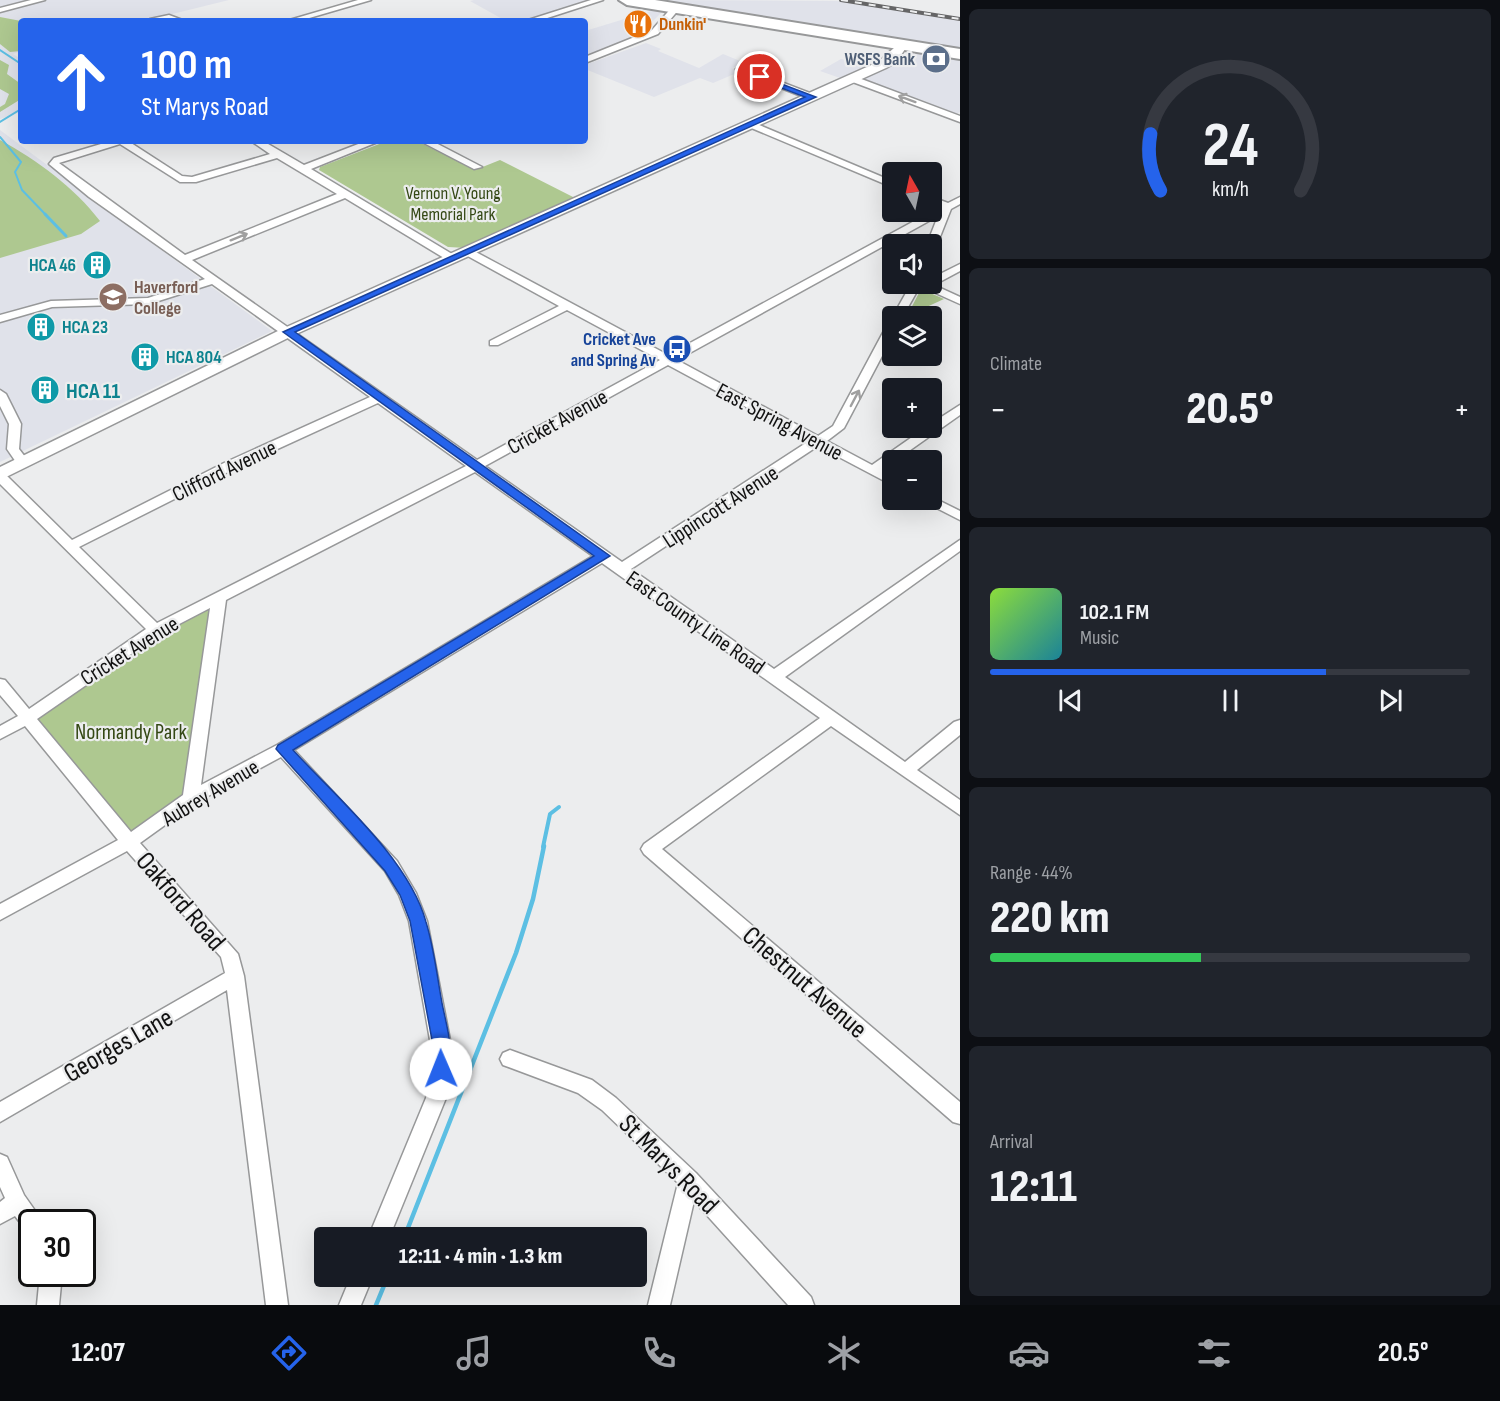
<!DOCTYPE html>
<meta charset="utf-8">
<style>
:root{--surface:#171b24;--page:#20242c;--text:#f1f3f6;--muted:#9ea1a6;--line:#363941;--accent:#2563eb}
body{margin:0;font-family:"Sofia Sans Condensed",sans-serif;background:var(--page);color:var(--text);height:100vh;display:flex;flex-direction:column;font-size:22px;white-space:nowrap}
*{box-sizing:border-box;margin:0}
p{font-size:20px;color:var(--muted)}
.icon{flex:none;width:33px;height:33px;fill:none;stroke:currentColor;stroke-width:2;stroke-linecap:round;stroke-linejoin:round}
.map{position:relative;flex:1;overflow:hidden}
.panel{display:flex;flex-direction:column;gap:9px;padding:9px;background:#0d0f14;width:540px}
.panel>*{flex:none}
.guide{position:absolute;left:18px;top:18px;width:570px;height:126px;border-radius:6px;box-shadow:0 6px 24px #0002;background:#2563eb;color:#fff;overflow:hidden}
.needle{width:39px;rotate:351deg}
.tools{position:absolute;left:882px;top:162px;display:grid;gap:12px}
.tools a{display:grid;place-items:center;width:60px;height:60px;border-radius:6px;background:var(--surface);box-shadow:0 6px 24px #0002;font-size:30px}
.speed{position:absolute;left:18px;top:1209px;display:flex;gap:12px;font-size:30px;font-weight:700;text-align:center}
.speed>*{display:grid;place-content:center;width:78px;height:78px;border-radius:50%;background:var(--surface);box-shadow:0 6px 24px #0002;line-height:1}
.speed .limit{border:3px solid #111;border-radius:9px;background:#fff;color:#111}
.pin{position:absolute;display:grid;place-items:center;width:51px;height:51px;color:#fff;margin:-26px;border:3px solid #fff;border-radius:50%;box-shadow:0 2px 6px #0007}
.me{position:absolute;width:66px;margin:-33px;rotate:359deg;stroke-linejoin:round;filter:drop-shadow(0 0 4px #0008)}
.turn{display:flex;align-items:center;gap:21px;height:126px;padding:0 24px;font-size:27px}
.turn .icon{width:78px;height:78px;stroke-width:2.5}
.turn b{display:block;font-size:42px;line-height:51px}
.big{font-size:45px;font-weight:800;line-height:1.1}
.panel .widget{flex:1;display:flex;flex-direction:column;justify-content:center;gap:9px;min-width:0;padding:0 21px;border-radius:9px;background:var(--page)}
.panel .dial{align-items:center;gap:0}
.dial svg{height:156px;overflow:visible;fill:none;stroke:var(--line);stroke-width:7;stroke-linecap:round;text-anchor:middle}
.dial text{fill:var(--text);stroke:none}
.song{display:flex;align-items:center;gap:18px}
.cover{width:72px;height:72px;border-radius:9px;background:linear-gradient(135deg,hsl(90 70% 55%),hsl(190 70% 35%))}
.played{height:6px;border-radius:3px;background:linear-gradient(90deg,var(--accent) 70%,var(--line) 70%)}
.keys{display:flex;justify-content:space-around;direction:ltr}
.heat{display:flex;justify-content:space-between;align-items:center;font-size:33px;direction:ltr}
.charge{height:9px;border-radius:4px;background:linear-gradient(90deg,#34c759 44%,var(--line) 0)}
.trip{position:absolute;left:314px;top:1227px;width:333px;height:60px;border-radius:6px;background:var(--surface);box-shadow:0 6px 24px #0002;font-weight:800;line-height:60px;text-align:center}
.menu{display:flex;height:96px;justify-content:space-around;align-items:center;background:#090b0e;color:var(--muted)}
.menu .icon{width:42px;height:42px}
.menu .active{color:var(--accent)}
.menu b{font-size:27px;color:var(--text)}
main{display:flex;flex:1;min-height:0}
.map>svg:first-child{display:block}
.built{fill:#e0e2ea}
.green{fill:#aec890}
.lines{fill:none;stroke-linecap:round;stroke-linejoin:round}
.stream-far3{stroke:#5cbfe3;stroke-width:2}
.stream-far2{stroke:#5cbfe3;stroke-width:3}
.stream-far1{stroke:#5cbfe3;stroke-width:4}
.stream{stroke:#5cbfe3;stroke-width:4.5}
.street-casing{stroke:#979899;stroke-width:3}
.secondary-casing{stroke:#979899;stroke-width:3}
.highway-casing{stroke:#979899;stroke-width:4}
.street{fill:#fff;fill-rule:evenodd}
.secondary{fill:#fff;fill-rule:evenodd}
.highway{fill:#fff;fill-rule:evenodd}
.rail-casing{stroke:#656566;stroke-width:4}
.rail{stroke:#ecedee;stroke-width:2;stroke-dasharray:7;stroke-linecap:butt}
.oneway{stroke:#a0a0a0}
.route{fill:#2563eb;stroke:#184099;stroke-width:1.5}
.labels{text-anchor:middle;stroke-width:4.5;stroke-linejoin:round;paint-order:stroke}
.far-food-label{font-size:18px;font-weight:bold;fill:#c56008;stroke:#ecedee;text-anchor:start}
.far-service-label{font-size:18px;font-weight:bold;fill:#4e5e75;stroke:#ecedee;text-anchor:end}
.far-park-label{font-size:18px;fill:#344814;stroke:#ecedee}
.far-culture-label{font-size:18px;font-weight:bold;fill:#0d838f;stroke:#ecedee;text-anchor:start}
.far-education-label{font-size:18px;font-weight:bold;fill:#785e54;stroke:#ecedee;text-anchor:start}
.far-transit-label{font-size:18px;font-weight:bold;fill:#164399;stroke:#ecedee;text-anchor:end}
.culture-label{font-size:22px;font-weight:bold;fill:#0d838f;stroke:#ecedee;text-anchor:start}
.street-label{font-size:22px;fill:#121212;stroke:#ecedee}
.park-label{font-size:22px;fill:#344814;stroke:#ecedee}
.near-street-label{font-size:27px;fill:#121212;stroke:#ecedee}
</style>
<main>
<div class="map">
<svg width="960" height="1305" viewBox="0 0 960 1305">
<rect width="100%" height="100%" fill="#ecedee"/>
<path class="built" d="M0,0H229L144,21H21V51L13,54L21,59V112L0,119Z
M474,0H592L521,21H506L470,1Z
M652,0L837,1L960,21V50Z
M654,10L662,12L641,33L585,56V31Z
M646,43L661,49L658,51L699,68L723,54L745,63L732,68L739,72L713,83L700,78L654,97L585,69V65Z
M909,51L960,58V112L956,114L860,80L902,62Z
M841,59L871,64L840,78L820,71Z
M0,130L179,263L272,331L0,462Z"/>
<path class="green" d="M0,17L21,21V51L10,52L0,44Z
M0,60L9,65L7,74L21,84V99L0,112V107L5,104L9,94L0,89Z
M0,140C37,160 74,187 100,221L81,234L0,258Z
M387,141H417L475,170L500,160L577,199L467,248L448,247L319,170L320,167Z
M921,289L944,299L907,316Z
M219,598L191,798L129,842L29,717L136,641Z"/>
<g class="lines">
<path class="stream-far3" d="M0,50L21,64
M21,72V75
M0,122L21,109
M0,137L21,162L15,172L22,190L46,215"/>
<path class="stream-far2" d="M45,214L66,236"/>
<path class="stream-far1" d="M543,847L550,814L559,807"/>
<path class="stream" d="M404,1238L516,953L533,899L544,846
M376,1305L388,1276"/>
<g class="street-casing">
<path id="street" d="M31,0H45L0,12V8Z
M358,0H371L299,21H286Z
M591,0H603L538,21H525Z
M673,6L680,8L658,34L585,63V57L652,30Z
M169,15L185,21H149L150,19Z
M740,66L815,95L817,97L809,99L737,71L736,69Z
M850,77H856L960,116V122L850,81Z
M752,122L892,181V187L749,127L747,125Z
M111,141H128L182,176L192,177L270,154L251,141H263L304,165L366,141H380L311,169L457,257V261H449L345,198L192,260L477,460L660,360L567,310L498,345H490V341L559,306L464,254V250H472L668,355L940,207L932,203V197L948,203L960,197V204L951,209L936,247L932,248V244H927L938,216L677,360L818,436L833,426L886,327L892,324V337L844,428L827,441L872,465L925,428H932V423L960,405V415L882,470L892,476V485L818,446L631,569L774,669L960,540V551L785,677L905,762L954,722L960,720V735L917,770L960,800V815L831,726L662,849L960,1102V1124L953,1122L644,854L641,849L644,844L820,718L602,563L294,750L397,861L416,893L427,921L450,1040L451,1069L446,1098L389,1238H368L426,1098L431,1069L430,1040L409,921L399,895L385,871L281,757L197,802L140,843L238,954L244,976L288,1305H266L227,990L0,1122V1102L225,973L221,957L127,851L0,920V904L118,840L25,726L0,739V726L18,716L0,695V679L5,680L29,709L146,629L0,484V473L5,474L72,540L224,463L370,397L212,284L149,304L52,307L0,322V315L51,301L148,298L205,279L89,197L49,164L54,158ZM120,144L180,182H196L277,158L337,194L185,255L59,163ZM668,365L809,441L622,562L485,466ZM378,403L466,466L157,623L79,547L234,469ZM475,472L593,556L277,745L201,785L226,600ZM210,608L183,795L131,832L37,719L160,634Z
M420,141H432L482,167L474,169Z
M960,264V271L934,285L960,297V304L920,286L903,316H893L911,284H932V278Z
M0,390L6,394L21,424L19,449L29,462L28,465H18L7,449L9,424L0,406Z
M932,497L960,511V520L921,500H932Z
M510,1050L592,1080L616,1098L696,1173L811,1297L814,1305H788L694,1201L670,1305H648L678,1183L602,1110L578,1093L503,1065L500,1059L503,1053Z
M0,1154L7,1157L24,1195L43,1222H32V1232L25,1229L15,1216L0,1224V1202L5,1198L0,1187Z
M40,1274H62L59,1305H37Z
M351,1276H373L361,1305H339Z"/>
</g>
<g class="secondary-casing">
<path id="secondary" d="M902,41L908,45L896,62L886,68L294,335L0,480V467L282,329L878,62Z"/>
</g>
<g class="highway-casing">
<path id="highway" d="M619,0H655L960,49V59L627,5Z"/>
</g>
<use href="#street" class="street"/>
<use href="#secondary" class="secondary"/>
<use href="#highway" class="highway"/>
<g class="rail-casing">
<path id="rail" d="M841,0L960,19"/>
</g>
<use href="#rail" class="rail"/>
</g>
<defs><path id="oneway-shaft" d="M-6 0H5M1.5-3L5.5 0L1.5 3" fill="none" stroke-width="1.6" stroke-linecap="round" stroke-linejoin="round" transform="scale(1.5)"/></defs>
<g class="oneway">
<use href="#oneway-shaft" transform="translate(907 99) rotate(-160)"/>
<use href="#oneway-shaft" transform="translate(239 237) rotate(-22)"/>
<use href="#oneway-shaft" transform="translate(855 398) rotate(-62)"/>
</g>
<path class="route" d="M758,75L816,97L295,332L610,556L293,750C336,797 409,859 426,922C434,948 437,976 442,1003C446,1024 456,1055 447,1075L441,1077L435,1075L432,1069V1040L410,921L400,895L385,871L276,749L278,745L594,556L283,332L805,97L758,79Z"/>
<defs>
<g id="restaurant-disc" transform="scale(1.5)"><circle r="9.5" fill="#e8710a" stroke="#ecedee"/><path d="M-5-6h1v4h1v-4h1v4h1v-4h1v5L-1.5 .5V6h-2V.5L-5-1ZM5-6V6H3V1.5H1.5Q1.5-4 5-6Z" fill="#fff"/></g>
<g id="bank-disc" transform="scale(1.5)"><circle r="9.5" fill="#5c6f8a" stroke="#ecedee"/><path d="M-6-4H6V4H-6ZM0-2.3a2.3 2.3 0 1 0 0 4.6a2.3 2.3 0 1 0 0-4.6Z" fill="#fff"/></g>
<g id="building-disc" transform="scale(1.5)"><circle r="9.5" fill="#0f9aa8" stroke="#ecedee"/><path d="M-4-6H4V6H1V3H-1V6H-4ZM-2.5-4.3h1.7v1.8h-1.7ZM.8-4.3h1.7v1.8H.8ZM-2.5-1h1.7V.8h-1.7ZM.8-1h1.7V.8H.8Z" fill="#fff"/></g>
<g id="university-disc" transform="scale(1.5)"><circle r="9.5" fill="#8d6e63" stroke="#ecedee"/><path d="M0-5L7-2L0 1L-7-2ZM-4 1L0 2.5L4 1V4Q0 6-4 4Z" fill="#fff"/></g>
<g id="bus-disc" transform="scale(1.5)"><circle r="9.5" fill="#1a4fb4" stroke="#ecedee"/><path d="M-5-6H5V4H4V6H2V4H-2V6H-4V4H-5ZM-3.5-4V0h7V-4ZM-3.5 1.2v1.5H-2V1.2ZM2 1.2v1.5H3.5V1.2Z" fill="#fff"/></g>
</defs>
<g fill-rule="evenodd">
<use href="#restaurant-disc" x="638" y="24"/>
<use href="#bank-disc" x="936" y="59"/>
<use href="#building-disc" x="97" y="265"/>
<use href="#university-disc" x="113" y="297"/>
<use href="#building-disc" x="41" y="327"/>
<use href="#bus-disc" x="677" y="349"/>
<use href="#building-disc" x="145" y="357"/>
<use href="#building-disc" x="45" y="390"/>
</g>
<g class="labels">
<g class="far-food-label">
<text x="659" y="30">Dunkin'</text>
</g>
<g class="far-service-label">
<text x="915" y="65">WSFS Bank</text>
</g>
<g class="far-park-label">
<text x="453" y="199">Vernon V. Young<tspan x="453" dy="21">Memorial Park</tspan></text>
</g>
<g class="far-culture-label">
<text x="76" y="271" text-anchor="end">HCA 46</text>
<text x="62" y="333">HCA 23</text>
<text x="166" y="363">HCA 804</text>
</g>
<g class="far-education-label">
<text x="134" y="293">Haverford<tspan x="134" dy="21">College</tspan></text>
</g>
<g class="far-transit-label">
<text x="656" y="345">Cricket Ave<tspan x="656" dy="21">and Spring Av</tspan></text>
</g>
<g class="culture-label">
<text x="66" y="398">HCA 11</text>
</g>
<g class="street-label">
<text transform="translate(557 421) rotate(-29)" y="8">Cricket Avenue</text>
<text transform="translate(780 421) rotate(28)" y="8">East Spring Avenue</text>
<text transform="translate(224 470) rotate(-26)" y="8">Clifford Avenue</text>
<text transform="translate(720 506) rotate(-33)" y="8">Lippincott Avenue</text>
<text transform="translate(696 622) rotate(35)" y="8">East County Line Road</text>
<text transform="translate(129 650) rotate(-32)" y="8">Cricket Avenue</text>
<text transform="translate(210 792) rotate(-31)" y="8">Aubrey Avenue</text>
</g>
<g class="park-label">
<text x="131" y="739">Normandy Park</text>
</g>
<g class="near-street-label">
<text transform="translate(181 901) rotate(49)" y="9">Oakford Road</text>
<text transform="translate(805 982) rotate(41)" y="9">Chestnut Avenue</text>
<text transform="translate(118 1045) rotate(-30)" y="9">Georges Lane</text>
<text transform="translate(669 1164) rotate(45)" y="9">St Marys Road</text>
</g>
</g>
</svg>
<div class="tools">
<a><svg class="needle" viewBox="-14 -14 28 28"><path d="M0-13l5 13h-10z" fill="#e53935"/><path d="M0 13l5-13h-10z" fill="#9ea1a6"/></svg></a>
<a><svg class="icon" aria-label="sound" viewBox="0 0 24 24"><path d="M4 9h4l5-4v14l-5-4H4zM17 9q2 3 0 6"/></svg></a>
<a><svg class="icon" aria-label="layers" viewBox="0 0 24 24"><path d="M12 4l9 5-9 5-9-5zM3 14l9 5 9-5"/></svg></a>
<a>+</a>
<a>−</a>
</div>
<div class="speed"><div class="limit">30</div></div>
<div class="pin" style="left:760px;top:77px;background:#d93025"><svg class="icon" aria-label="arrive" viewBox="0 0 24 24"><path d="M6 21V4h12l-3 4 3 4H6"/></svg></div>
<svg class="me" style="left:441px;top:1069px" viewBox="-20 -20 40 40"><circle r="19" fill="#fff"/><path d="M0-13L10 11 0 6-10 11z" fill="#2563eb"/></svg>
<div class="trip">12:11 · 4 min · 1.3 km</div>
<div class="guide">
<div class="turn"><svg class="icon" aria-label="ahead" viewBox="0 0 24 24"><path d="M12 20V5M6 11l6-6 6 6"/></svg><div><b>100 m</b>St Marys Road</div></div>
</div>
</div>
<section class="panel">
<div class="widget dial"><svg viewBox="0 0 100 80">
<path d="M14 69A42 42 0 1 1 86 69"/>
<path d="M14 69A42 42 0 0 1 9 40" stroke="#2563eb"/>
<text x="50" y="56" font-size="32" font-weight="700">24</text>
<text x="50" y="72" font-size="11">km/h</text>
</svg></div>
<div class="widget"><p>Climate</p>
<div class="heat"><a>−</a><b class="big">20.5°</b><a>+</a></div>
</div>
<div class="widget">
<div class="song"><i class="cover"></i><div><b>102.1 FM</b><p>Music</p></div></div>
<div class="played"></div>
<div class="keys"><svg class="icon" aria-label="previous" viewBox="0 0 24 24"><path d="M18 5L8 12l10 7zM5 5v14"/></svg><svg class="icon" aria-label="pause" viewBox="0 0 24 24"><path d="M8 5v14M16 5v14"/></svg><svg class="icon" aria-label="next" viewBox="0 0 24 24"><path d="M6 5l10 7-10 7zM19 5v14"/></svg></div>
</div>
<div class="widget"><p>Range · 44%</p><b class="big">220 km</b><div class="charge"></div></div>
<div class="widget"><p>Arrival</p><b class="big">12:11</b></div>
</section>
</main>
<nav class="menu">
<b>12:07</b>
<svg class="icon active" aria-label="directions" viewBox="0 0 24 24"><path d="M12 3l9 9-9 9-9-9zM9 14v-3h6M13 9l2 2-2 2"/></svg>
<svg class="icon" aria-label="music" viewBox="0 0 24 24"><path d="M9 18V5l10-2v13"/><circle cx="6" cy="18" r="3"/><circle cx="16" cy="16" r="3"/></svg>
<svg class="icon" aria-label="phone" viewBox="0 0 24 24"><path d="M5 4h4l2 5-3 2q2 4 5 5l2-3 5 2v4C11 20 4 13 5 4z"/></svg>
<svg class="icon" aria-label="climate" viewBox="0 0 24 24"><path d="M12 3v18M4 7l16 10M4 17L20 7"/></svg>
<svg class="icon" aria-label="car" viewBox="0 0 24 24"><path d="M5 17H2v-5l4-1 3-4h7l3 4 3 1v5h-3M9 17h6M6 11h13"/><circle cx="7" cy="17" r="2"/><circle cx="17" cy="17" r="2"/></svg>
<svg class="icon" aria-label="filters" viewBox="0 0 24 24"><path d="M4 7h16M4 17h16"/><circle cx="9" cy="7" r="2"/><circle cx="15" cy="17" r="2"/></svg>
<b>20.5°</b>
</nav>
